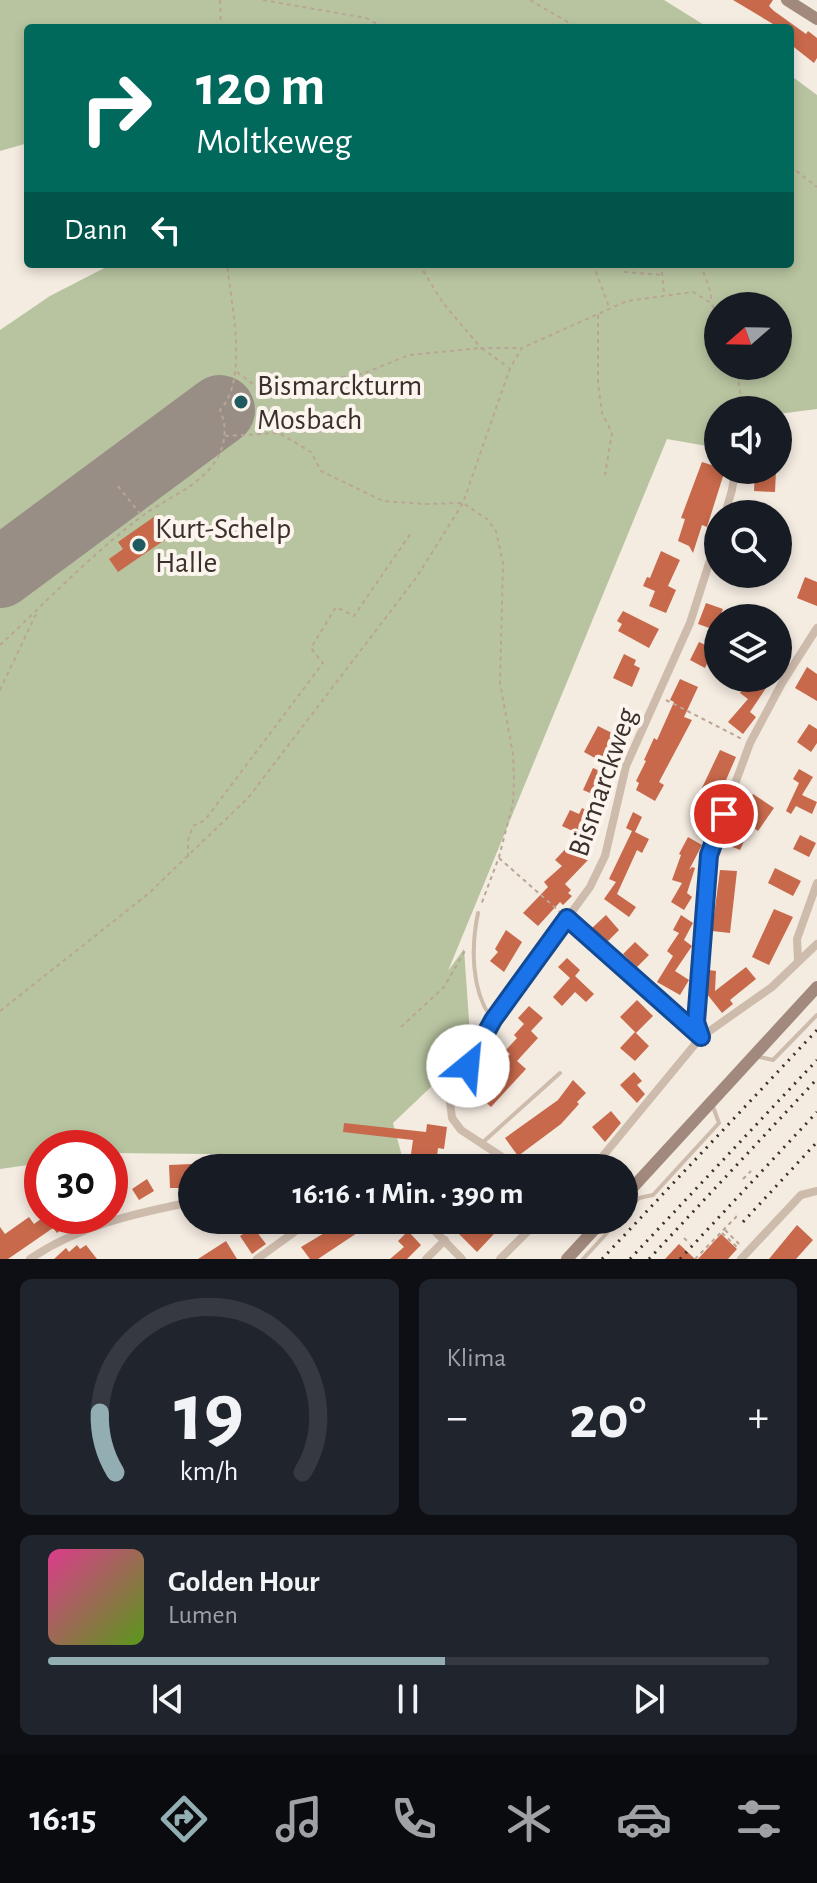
<!DOCTYPE html>
<html lang="de">
<meta charset="utf-8">
<style>
:root{--surface:#171b24;--page:#20242c;--text:#f1f3f6;--muted:#9ea1a6;--line:#363941;--accent:#92aeb2}
body{margin:0;font-family:"Alegreya Sans",sans-serif;background:var(--page);color:var(--text);height:100vh;display:flex;flex-direction:column;font-size:30px;white-space:nowrap}
*{box-sizing:border-box;margin:0}
p{font-size:26px;color:var(--muted)}
.icon{flex:none;width:44px;height:44px;fill:none;stroke:currentColor;stroke-width:2;stroke-linecap:round;stroke-linejoin:round}
.map{position:relative;height:1259px;overflow:hidden}
.side{display:flex;flex-direction:column;gap:20px;padding:20px;background:#0d0f14;flex:1}
.side>*{flex:none}
.hud{position:absolute;left:24px;top:24px;width:770px;height:244px;border-radius:8px;box-shadow:0 4px 12px #0003;background:#00695c;color:#fff;overflow:hidden}
.needle{width:52px;rotate:250deg}
.fabs{position:absolute;left:704px;top:292px;display:grid;gap:16px}
.fabs a{display:grid;place-items:center;width:88px;height:88px;border-radius:50%;background:var(--surface);box-shadow:0 4px 12px #0003;font-size:40px}
.speed{position:absolute;left:24px;top:1130px;display:flex;gap:16px;font-size:40px;font-weight:700;text-align:center}
.speed>*{display:grid;place-content:center;width:104px;height:104px;border-radius:50%;background:var(--surface);box-shadow:0 4px 12px #0003;line-height:1}
.speed .limit{border:12px solid #d22;background:#fff;color:#111}
.pin{position:absolute;display:grid;place-items:center;width:68px;height:68px;color:#fff;margin:-34px;border:4px solid #fff;border-radius:50%;box-shadow:0 2px 8px #0007}
.me{position:absolute;width:88px;margin:-44px;rotate:28deg;stroke-linejoin:round;filter:drop-shadow(0 0 6px #0008)}
.turn{display:flex;align-items:center;gap:28px;height:168px;padding:0 40px;font-size:36px}
.turn .icon{width:104px;height:104px;stroke-width:2.5}
.turn b{display:block;font-size:56px;line-height:68px}
.then{display:flex;align-items:center;height:76px;padding:0 40px;background:#0003;gap:16px;font-size:30px}
.big{font-size:60px;font-weight:700;line-height:1.1}
.side .tile{flex:1;display:flex;flex-direction:column;justify-content:center;gap:12px;min-width:0;padding:0 28px;border-radius:12px;background:var(--page)}
.side .dial{align-items:center;gap:0}
.dial svg{height:208px;overflow:visible;fill:none;stroke:var(--line);stroke-width:7;stroke-linecap:round;text-anchor:middle}
.dial text{fill:var(--text);stroke:none}
.song{display:flex;align-items:center;gap:24px}
.cover{width:96px;height:96px;border-radius:12px;background:linear-gradient(135deg,hsl(330 70% 55%),hsl(90 70% 35%))}
.played{height:8px;border-radius:4px;background:linear-gradient(90deg,var(--accent) 55%,var(--line) 55%)}
.keys{display:flex;justify-content:space-around;direction:ltr}
.heat{display:flex;justify-content:space-between;align-items:center;font-size:44px;direction:ltr}
.side .tiles{flex:1;display:grid;gap:20px;grid-template-columns:1fr 1fr}
.tile:last-child{grid-column:span 2}
.trip{position:absolute;left:178px;top:1154px;width:460px;height:80px;border-radius:40px;background:var(--surface);box-shadow:0 4px 12px #0003;font-weight:700;line-height:80px;text-align:center}
.menu{display:flex;height:128px;justify-content:space-around;align-items:center;background:#090b0e;color:var(--muted)}
.menu .icon{width:56px;height:56px}
.menu .current{color:var(--accent)}
.menu b{font-size:36px;color:var(--text)}
.map>svg:first-child{display:block}
.green{fill:#b8c4a0;fill-rule:evenodd}
.lines{fill:none;stroke-linecap:round;stroke-linejoin:round}
.runway{stroke:#988e86;stroke-width:70}
.building{fill:#c8694b}
.path{stroke:#b9a596;stroke-width:2;stroke-dasharray:4 4;stroke-linecap:butt}
.lane{stroke:#cdbbac;stroke-width:4}
.street{stroke:#cdbbac;stroke-width:8}
.secondary{stroke:#a18a7d;stroke-width:12}
.rail{stroke:#3b302b;stroke-width:3;stroke-dasharray:2 6;stroke-linecap:butt}
.route-casing{stroke:#114b97;stroke-width:20}
.route{stroke:#1a73e8;stroke-width:14}
.poi-dot{fill:#1f5a5e;stroke:#fbf5ee;stroke-width:3}
.labels{text-anchor:middle;stroke-width:8;stroke-linejoin:round;paint-order:stroke}
.poi-label{font-size:30px;fill:#3b302b;stroke:#fbf5ee;text-anchor:start}
.street-label{font-size:30px;fill:#3b302b;stroke:#fbf5ee}
</style>
<div class="map">
<svg width="817" height="1259" viewBox="0 0 817 1259">
<rect width="100%" height="100%" fill="#f4ebe1"/>
<path class="green" d="M0,0H664L709,28H28V143L0,151Z
M790,75L817,95V409L778,414V410H762L761,406L747,410H718V448L667,439L448,971L464,949L471,1049L393,1123L402,1156L110,1153V1148H42V1163L0,1169V330L50,296L112,264H790ZM718,306H778V366H718Z"/>
<g class="lines">
<path class="runway" d="M0,573L220,410"/>
</g>
<path class="building" d="M733,0H773L769,6L774,11L806,34L808,31L817,38V58L814,63L790,44V28H770L773,24Z
M702,462L718,467V470H725L707,527L702,525L693,553L689,546L678,541L685,519L681,518Z
M755,470H776L775,492L754,491Z
M158,514L172,535L118,572L109,559L123,549L118,542Z
M661,551L680,560L668,586L676,590L666,613L649,606L655,591L643,586L647,577L650,578Z
M805,577L817,582V606L797,598Z
M706,603L723,609L715,630L698,624Z
M623,611L659,629L649,648L618,631L622,624L617,621Z
M699,642L714,649L705,668L690,660Z
M624,654L636,660L634,665L640,668L632,687L613,678Z
M807,667L817,674V701L795,688Z
M751,678H758L768,685L750,712L756,717L743,734L728,722L748,699L740,693Z
M680,679L698,687L684,717L692,720L659,782L664,785L655,801L636,790L639,783L636,781L646,761L644,760L654,738L657,740L674,702L670,700Z
M809,724L817,729V743L811,752L797,742Z
M598,726L616,735L602,762L584,752Z
M720,750L736,757L726,780L728,782L705,827L690,819L705,792L701,790Z
M593,768L614,777L604,799L583,790Z
M799,769L813,777L802,795L817,802L812,814L796,806L791,814L786,811L799,783L793,779Z
M753,794L774,808L758,831L751,826L740,850L723,843L730,827Z
M582,808L598,816L593,826L600,829L594,841L562,826L570,810L579,814Z
M633,812L642,817L635,832L649,839L642,853L637,850L617,894L636,907L629,917L604,899L616,882L609,879L632,831L626,828Z
M800,835L816,843L809,857L793,849Z
M688,837L702,845L689,870L692,867L695,868L687,893L692,897L684,910L671,902L682,883L672,880L681,855L679,854Z
M571,843L588,860L565,884L571,890L568,893L572,896L563,905L560,902L538,926L523,913L548,887L544,882L562,866L555,860Z
M775,868L801,881L793,896L768,883Z
M720,870L737,871L730,933L712,931Z
M774,909L793,917L769,965L752,957Z
M606,915L619,930L606,943L592,928Z
M681,915L693,923L684,940L692,946L675,971L689,980L680,995L657,982L673,956L667,951L679,933L673,930Z
M506,930L522,942L504,972L490,961L498,952L495,949Z
M635,942L649,955L637,967L623,954Z
M567,958L580,970L575,976L594,994L586,1002L575,992L562,1006L553,997L570,978L558,967Z
M746,967L756,979L730,1000L733,1004L722,1013L707,994L709,970L716,971L715,991Z
M637,1000L653,1016L636,1033L620,1017Z
M529,1006L543,1018L531,1031L538,1038L517,1061L526,1069L491,1107L479,1096L504,1069L500,1065L510,1054L506,1050L517,1038L514,1035L524,1024L518,1018Z
M635,1032L649,1046L635,1061L620,1048Z
M634,1072L642,1081L637,1085L645,1094L637,1103L620,1085Z
M573,1080L586,1093L577,1102L579,1104L561,1124L518,1156L505,1138L558,1100Z
M611,1111L621,1123L605,1142L592,1127Z
M344,1123L426,1132L427,1124L447,1127L444,1149L438,1148L437,1157L411,1154L413,1140L343,1132Z
M192,1164V1188H170L169,1165Z
M147,1179L154,1191L139,1200L132,1189Z
M45,1216H66L71,1222L57,1233L53,1228L8,1259H0V1227L5,1234L29,1217L34,1224Z
M346,1220H357L363,1229L318,1259H310L301,1247Z
M445,1220H507L477,1252Z
M797,1225L813,1240L796,1259H769Z
M253,1227L266,1244L252,1254L240,1236Z
M408,1231L421,1245L407,1259H390L404,1247L398,1241Z
M721,1234L737,1249L728,1259H698Z
M226,1241L237,1259H198Z
M679,1244L695,1259H665Z
M77,1245L80,1249L86,1245L97,1259H54L66,1248L69,1252Z"/>
<g class="lines">
<path class="path" d="M220,0L221,28
M263,0L366,18L384,28
M530,0L578,28
M790,166L817,187
M419,264L443,303L481,348H521
M593,264L609,307
M621,264L625,272L662,275
M702,264C703,277 712,289 711,301
M662,272L664,294
M598,315V383L602,413L612,433L605,475
M736,366L743,410
M237,372L261,390L362,374L409,355L481,348L508,367
M225,436L279,433L311,452L321,471L383,501L425,504L463,503L487,519L496,531L503,563L500,683L513,754L514,781L513,803L499,857L481,905
M118,486L141,515
M0,645C45,603 93,553 141,517C167,497 201,487 218,457C226,441 227,426 220,410C249,379 231,304 227,264
M0,690L37,612
M666,700L742,739
M188,857V840L193,826L205,820L323,663L311,648L336,607L354,616L411,533
M499,858L560,912
M0,1011L148,894L248,798L416,578L463,503L510,368L522,348L627,301L693,292L711,303L718,316
M401,1027L444,987L466,949
M743,1179L751,1171
M725,1230L740,1245
M722,1233L738,1248
M684,1238L690,1244
M695,1259L736,1217V1212"/>
<path class="lane" d="M478,913C471,947 471,989 491,1018
M755,1056L773,1060L817,1015
M482,1143L560,1073
M624,1214L639,1198L653,1195L719,1123L712,1104
M583,1259L619,1220"/>
<path class="street" d="M725,514L732,490L735,470
M567,918L701,1037
M798,960L797,939L817,883
M701,1037L696,1022L709,855L750,743L782,683L817,628
M519,1168L461,1130L452,1118L450,1102L493,1020L590,887L605,856L626,766L690,623L718,535
M593,1168L701,1037L772,987L817,944
M424,1220L462,1259
M30,1259C78,1226 136,1213 192,1202
M257,1259L311,1220
M426,1259L445,1240
M500,1259L539,1220
M741,1259L801,1195L817,1191"/>
<path class="secondary" d="M787,0L817,19
M624,1197L817,987
M567,1259L603,1220"/>
<path class="rail" d="M743,1222L817,1142
M602,1259L817,1030
M630,1259L817,1060
M649,1259L817,1079
M680,1259L817,1112"/>
</g>
<g class="lines">
<g class="route-casing">
<path id="route" d="M468,1066L493,1020L567,918L701,1037L696,1022L709,855L724,814"/>
</g>
<use href="#route" class="route"/>
</g>
<g class="poi-dot">
<circle cx="241" cy="402" r="8"/>
<circle cx="139" cy="545" r="8"/>
</g>
<g class="labels">
<g class="poi-label">
<text x="257" y="395">Bismarckturm<tspan x="257" dy="34">Mosbach</tspan></text>
<text x="155" y="538">Kurt-Schelp<tspan x="155" dy="34">Halle</tspan></text>
</g>
<g class="street-label">
<text transform="translate(602 782) rotate(-71)" y="10">Bismarckweg</text>
</g>
</g>
</svg>
<div class="fabs">
<a><svg class="needle" viewBox="-14 -14 28 28"><path d="M0-13l5 13h-10z" fill="#e53935"/><path d="M0 13l5-13h-10z" fill="#9ea1a6"/></svg></a>
<a><svg class="icon" aria-label="sound" viewBox="0 0 24 24"><path d="M4 9h4l5-4v14l-5-4H4zM17 9q2 3 0 6"/></svg></a>
<a><svg class="icon" aria-label="search" viewBox="0 0 24 24"><circle cx="10" cy="10" r="6"/><path d="M15 15l6 6"/></svg></a>
<a><svg class="icon" aria-label="layers" viewBox="0 0 24 24"><path d="M12 4l9 5-9 5-9-5zM3 14l9 5 9-5"/></svg></a>
</div>
<div class="speed"><div class="limit">30</div></div>
<div class="pin" style="left:724px;top:814px;background:#d93025"><svg class="icon" aria-label="arrive" viewBox="0 0 24 24"><path d="M6 21V4h12l-3 4 3 4H6"/></svg></div>
<svg class="me" style="left:468px;top:1066px" viewBox="-20 -20 40 40"><circle r="19" fill="#fff"/><path d="M0-13L10 11 0 6-10 11z" fill="#1a73e8"/></svg>
<div class="trip">16:16 · 1 Min. · 390 m</div>
<div class="hud">
<div class="turn"><svg class="icon" aria-label="right" viewBox="0 0 24 24"><path d="M7 20v-9h11M14 6l5 5-5 5"/></svg><div><b>120 m</b>Moltkeweg</div></div>
<div class="then">Dann<svg class="icon" aria-label="left" viewBox="0 0 24 24"><path d="M17 20v-9H6M10 6l-5 5 5 5"/></svg></div>
</div>
</div>
<section class="side">
<div class="tiles">
<div class="tile dial"><svg viewBox="0 0 100 80">
<path d="M14 69A42 42 0 1 1 86 69"/>
<path d="M14 69A42 42 0 0 1 8 46" stroke="#92aeb2"/>
<text x="50" y="56" font-size="32" font-weight="700">19</text>
<text x="50" y="72" font-size="11">km/h</text>
</svg></div>
<div class="tile"><p>Klima</p>
<div class="heat"><a>−</a><b class="big">20°</b><a>+</a></div>
</div>
<div class="tile">
<div class="song"><i class="cover"></i><div><b>Golden Hour</b><p>Lumen</p></div></div>
<div class="played"></div>
<div class="keys"><svg class="icon" aria-label="previous" viewBox="0 0 24 24"><path d="M18 5L8 12l10 7zM5 5v14"/></svg><svg class="icon" aria-label="pause" viewBox="0 0 24 24"><path d="M8 5v14M16 5v14"/></svg><svg class="icon" aria-label="next" viewBox="0 0 24 24"><path d="M6 5l10 7-10 7zM19 5v14"/></svg></div>
</div>
</div>
</section>
<nav class="menu">
<b>16:15</b>
<svg class="icon current" aria-label="directions" viewBox="0 0 24 24"><path d="M12 3l9 9-9 9-9-9zM9 14v-3h6M13 9l2 2-2 2"/></svg>
<svg class="icon" aria-label="music" viewBox="0 0 24 24"><path d="M9 18V5l10-2v13"/><circle cx="6" cy="18" r="3"/><circle cx="16" cy="16" r="3"/></svg>
<svg class="icon" aria-label="phone" viewBox="0 0 24 24"><path d="M5 4h4l2 5-3 2q2 4 5 5l2-3 5 2v4C11 20 4 13 5 4z"/></svg>
<svg class="icon" aria-label="climate" viewBox="0 0 24 24"><path d="M12 3v18M4 7l16 10M4 17L20 7"/></svg>
<svg class="icon" aria-label="car" viewBox="0 0 24 24"><path d="M5 17H2v-5l4-1 3-4h7l3 4 3 1v5h-3M9 17h6M6 11h13"/><circle cx="7" cy="17" r="2"/><circle cx="17" cy="17" r="2"/></svg>
<svg class="icon" aria-label="filters" viewBox="0 0 24 24"><path d="M4 7h16M4 17h16"/><circle cx="9" cy="7" r="2"/><circle cx="15" cy="17" r="2"/></svg>
</nav>
